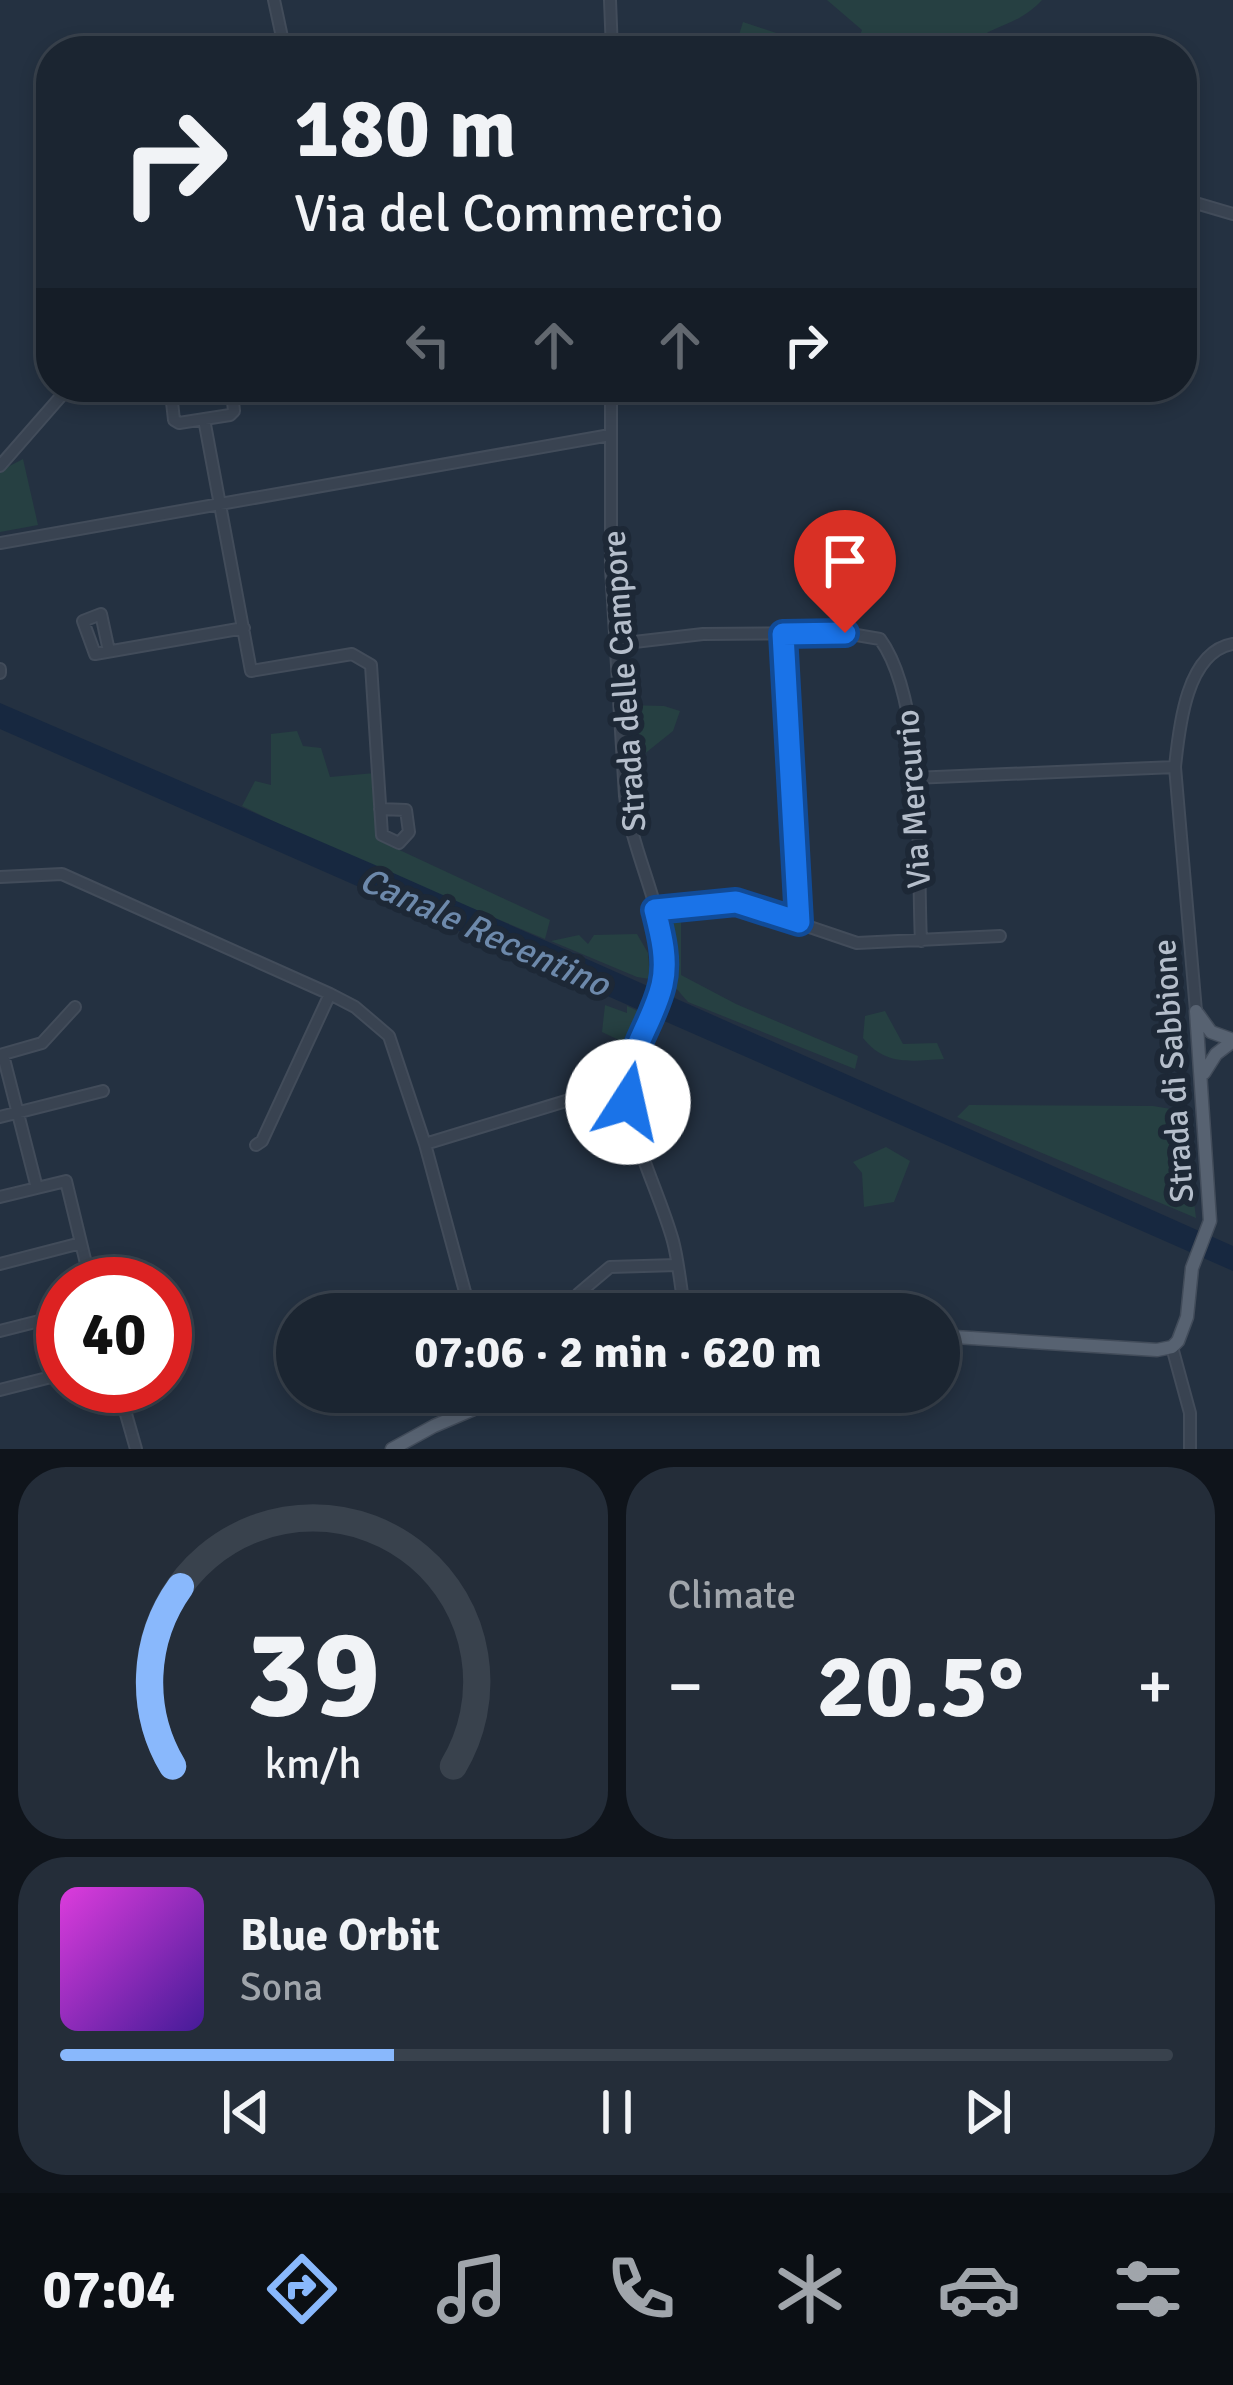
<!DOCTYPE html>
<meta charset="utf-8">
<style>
:root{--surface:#1b2531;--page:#242d39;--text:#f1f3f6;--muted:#a0a5ab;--line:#39424d;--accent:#89b8fc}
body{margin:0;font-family:Signika,sans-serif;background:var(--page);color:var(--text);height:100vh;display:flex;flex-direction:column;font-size:45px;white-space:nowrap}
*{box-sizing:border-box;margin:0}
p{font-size:39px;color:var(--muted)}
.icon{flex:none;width:66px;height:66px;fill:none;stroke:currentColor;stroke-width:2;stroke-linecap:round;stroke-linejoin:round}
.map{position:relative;height:1449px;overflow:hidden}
.panel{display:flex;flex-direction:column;gap:18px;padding:18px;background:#0f141b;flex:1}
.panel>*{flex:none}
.top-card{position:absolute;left:36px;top:36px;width:1161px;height:366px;border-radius:48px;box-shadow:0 6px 18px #0003,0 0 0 3px var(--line);background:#1b2531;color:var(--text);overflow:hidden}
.speed{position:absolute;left:36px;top:1257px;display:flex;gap:24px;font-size:60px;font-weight:700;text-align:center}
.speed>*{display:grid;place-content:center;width:156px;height:156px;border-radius:50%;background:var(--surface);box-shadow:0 6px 18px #0003,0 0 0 3px var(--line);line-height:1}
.speed .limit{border:18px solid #d22;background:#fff;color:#111}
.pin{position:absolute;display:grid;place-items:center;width:102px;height:102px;color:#fff;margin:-123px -51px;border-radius:50% 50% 50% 0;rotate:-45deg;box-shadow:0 0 12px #0007}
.pin .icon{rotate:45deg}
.me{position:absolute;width:132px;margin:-66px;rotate:10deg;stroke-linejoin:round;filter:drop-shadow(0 0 9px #0008)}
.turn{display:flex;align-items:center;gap:42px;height:252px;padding:0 60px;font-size:54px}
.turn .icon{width:156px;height:156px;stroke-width:2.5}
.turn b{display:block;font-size:84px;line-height:102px}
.lanes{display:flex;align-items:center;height:114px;padding:0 60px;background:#0003;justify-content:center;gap:60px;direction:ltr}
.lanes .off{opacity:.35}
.big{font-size:90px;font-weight:700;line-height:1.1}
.panel .tile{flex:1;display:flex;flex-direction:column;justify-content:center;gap:18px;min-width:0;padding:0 42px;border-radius:48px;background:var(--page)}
.panel .dial{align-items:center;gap:0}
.dial svg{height:312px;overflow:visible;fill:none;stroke:var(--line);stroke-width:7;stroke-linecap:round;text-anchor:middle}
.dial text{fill:var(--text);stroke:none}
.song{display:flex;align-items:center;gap:36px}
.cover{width:144px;height:144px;border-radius:18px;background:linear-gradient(135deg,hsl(300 70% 55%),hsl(260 70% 35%))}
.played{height:12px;border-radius:6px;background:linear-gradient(90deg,var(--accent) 30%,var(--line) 30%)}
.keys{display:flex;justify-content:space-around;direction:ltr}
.heat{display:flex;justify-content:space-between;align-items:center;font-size:66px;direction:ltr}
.panel .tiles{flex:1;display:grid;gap:18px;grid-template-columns:1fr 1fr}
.tile:last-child{grid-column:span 2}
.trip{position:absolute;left:276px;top:1293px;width:684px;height:120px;border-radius:60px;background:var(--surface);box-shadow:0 6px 18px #0003,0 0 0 3px var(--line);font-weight:700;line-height:120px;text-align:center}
.tab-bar{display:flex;height:192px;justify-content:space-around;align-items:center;background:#0b0f14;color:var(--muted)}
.tab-bar .icon{width:84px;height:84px}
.tab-bar .active{color:var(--accent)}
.tab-bar b{font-size:54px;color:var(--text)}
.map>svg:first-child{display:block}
.green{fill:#264042}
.water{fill:#172840}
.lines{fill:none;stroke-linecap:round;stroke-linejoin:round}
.minor-casing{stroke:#424c5a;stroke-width:14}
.major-casing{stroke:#424c5a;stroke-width:15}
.minor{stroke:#394351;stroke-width:10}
.major{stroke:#576271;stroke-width:12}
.route-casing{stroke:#114b97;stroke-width:30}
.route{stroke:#1a73e8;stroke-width:21}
.labels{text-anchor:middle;stroke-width:12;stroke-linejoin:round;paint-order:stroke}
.street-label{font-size:33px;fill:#b5becb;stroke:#1d2836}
.water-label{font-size:36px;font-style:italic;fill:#6d89ab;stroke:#1d2836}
</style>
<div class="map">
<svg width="1233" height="1449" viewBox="0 0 1233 1449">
<rect width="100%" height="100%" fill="#243141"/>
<path class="green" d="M827,0H1042C1014,30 988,23 965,51H734L743,22L827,50L856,45L862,30Z
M23,459L38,525L0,532V471Z
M625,705L664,706L680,711L673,731L643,755L646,793L633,807Z
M297,731L303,746L321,748L330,777L375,773L378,840L550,920L545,939L324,846L242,806L255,781L271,785V734Z
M681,914V975L736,1004L858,1056L855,1069L688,1002L675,987L660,915Z
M637,934L648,953L650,979L637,977L551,941L579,935L588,944L594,935Z
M605,1005L627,1013V1006L638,1011L623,1042L602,1032Z
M885,1011L903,1044L937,1043L944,1059C911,1061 885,1066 863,1038L865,1016Z
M969,1105L1153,1106L1183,1111L1196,1218L957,1117Z
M886,1147L910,1161L894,1202L864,1207L862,1173L853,1162Z"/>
<path class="water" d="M0,703L382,868L1233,1246V1271L0,729Z"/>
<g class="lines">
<g class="minor-casing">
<path id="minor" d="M274,0L285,51
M610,0L612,51
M634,51C651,40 671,46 689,51
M1182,199L1233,214
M611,387V568L625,796C632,854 665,909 665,967C664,1011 622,1046 626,1090C631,1141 659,1191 673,1241C679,1264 681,1290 685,1314
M226,390L232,392L234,411L230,415L179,423L174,420L172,402L176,398Z
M204,419L251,671L352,654L371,665L382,835L399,843L409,832L406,810L380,809
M0,466L69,387
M0,543L610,435
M783,634L799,922
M617,644L703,634L845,633L880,639C926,702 917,862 921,941
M109,651L101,614L83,621L95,654L244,628
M0,669V673
M1175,767C1179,728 1186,652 1233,644
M913,778L1175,767L1196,1011
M0,877L62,874L330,994L355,1007L389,1036L425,1144L471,1314
M655,910L736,902L857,943L1000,936
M0,1055L42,1043L75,1007
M0,1117L103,1091
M425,1144L625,1083
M256,1145L262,1141L330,994
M37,1188L66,1181L91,1284
M0,1197L37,1188L3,1055
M0,1264L81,1243
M578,1294L610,1267L677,1265
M0,1331L63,1315
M1172,1347L1190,1413V1449
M118,1386L136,1449
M0,1390L63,1374"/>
</g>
<g class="major-casing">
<path id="major" d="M1198,1014L1211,1032L1233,1040
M1204,1073L1216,1054L1233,1041
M939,1336L1157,1350L1172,1347L1178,1341L1187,1317L1192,1268L1210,1221L1196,1011
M392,1449L434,1426L514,1392"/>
</g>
<use href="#minor" class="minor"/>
<use href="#major" class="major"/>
</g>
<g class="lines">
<g class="route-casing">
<path id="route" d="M628,1102C622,1057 652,1027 662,985C668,960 661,934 655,910L736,902L799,922L783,634L845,633"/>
</g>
<use href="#route" class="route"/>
</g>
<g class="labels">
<g class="street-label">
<text transform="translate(623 681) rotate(-94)" y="12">Strada delle Campore</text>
<text transform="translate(912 799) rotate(-94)" y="12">Via Mercurio</text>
<text transform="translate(1172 1071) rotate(-94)" y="12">Strada di Sabbione</text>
</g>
<g class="water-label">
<text transform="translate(485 931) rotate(24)" y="13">Canale Recentino</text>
</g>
</g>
</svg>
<div class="speed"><div class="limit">40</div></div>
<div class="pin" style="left:845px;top:633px;background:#d93025"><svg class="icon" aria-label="arrive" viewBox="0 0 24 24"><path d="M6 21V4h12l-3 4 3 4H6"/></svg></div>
<svg class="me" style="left:628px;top:1102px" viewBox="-20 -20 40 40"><circle r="19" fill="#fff"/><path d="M0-13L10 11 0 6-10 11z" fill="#1a73e8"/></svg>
<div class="trip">07:06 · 2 min · 620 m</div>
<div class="top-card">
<div class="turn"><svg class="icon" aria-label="right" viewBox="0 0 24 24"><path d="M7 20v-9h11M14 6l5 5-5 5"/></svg><div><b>180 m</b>Via del Commercio</div></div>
<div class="lanes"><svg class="icon off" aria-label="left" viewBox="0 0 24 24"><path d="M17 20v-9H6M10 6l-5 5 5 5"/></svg><svg class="icon off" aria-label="ahead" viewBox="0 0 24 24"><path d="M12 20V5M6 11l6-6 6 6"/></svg><svg class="icon off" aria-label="ahead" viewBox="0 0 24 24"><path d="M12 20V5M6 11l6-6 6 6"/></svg><svg class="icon" aria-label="right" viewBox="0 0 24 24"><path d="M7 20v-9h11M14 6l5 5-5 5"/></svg></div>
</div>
</div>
<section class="panel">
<div class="tiles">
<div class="tile dial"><svg viewBox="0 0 100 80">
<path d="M14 69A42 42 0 1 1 86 69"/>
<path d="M14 69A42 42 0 0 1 16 23" stroke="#89b8fc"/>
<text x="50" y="56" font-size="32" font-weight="700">39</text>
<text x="50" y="72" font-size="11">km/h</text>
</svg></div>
<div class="tile"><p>Climate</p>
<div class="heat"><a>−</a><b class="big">20.5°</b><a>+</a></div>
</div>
<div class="tile">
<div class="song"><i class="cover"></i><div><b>Blue Orbit</b><p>Sona</p></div></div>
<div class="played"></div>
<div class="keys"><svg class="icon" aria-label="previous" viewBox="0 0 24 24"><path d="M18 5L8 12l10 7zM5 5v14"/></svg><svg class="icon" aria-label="pause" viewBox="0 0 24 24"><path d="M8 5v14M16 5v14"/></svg><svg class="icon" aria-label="next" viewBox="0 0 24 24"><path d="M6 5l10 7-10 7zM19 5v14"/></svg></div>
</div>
</div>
</section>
<nav class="tab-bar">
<b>07:04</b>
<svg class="icon active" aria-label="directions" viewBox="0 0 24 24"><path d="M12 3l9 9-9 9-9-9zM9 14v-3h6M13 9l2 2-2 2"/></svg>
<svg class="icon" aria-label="music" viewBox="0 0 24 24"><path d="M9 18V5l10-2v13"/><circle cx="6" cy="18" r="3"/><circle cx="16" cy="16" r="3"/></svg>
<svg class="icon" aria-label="phone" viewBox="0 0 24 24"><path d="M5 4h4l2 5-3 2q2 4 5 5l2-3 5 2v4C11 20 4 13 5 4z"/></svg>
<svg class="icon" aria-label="climate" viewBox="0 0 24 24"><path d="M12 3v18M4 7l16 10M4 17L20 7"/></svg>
<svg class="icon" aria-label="car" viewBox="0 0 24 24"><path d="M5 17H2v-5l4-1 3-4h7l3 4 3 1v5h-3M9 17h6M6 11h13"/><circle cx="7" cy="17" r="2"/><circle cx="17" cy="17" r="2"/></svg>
<svg class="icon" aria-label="filters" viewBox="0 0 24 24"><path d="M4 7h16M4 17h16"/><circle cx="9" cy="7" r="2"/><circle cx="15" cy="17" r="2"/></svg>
</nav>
